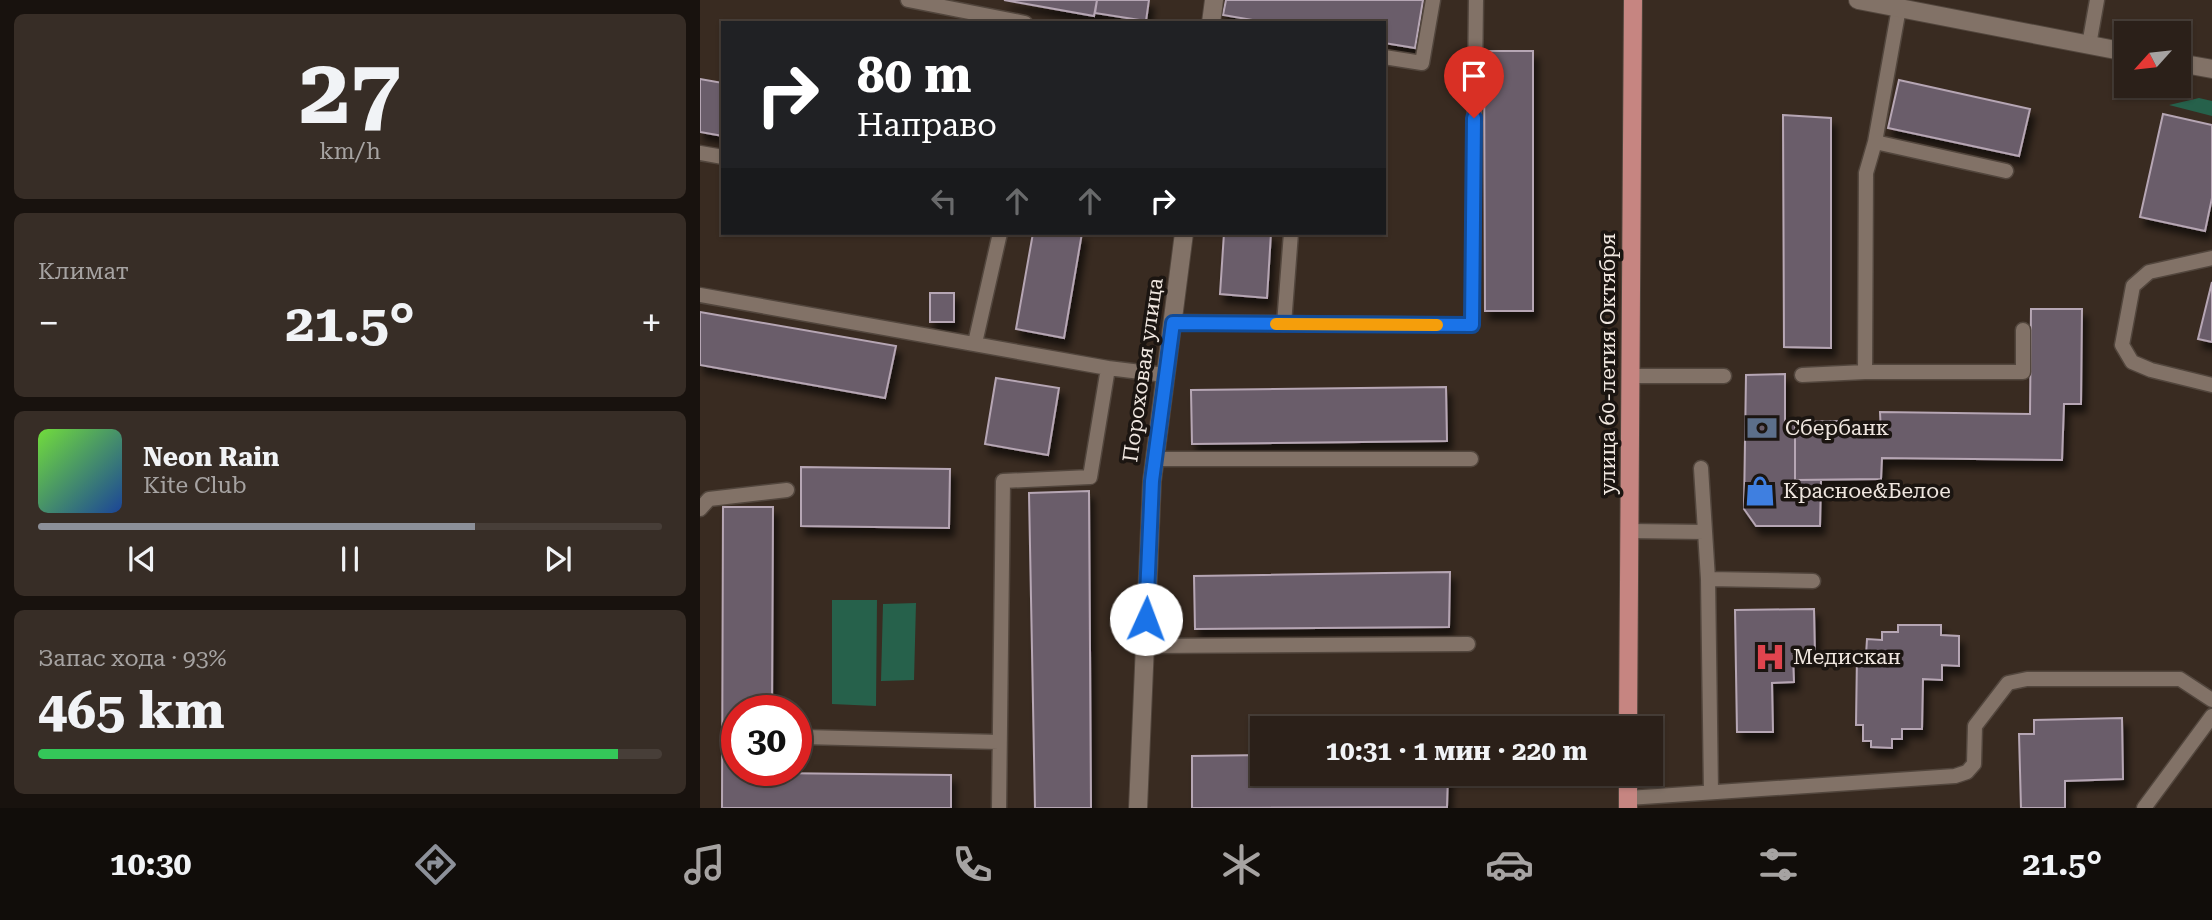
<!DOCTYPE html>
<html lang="ru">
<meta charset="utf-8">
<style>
:root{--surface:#2b2019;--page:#372d26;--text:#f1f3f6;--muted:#a6a3a2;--line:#473e38;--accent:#8c9099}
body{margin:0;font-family:"Roboto Serif",serif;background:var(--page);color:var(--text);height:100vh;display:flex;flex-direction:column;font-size:26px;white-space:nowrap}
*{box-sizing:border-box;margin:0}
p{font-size:23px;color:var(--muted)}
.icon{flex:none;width:38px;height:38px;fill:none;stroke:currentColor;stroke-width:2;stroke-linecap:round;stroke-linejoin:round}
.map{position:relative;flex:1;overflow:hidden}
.drawer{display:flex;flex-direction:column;gap:14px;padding:14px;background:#18120e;width:700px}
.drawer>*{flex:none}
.top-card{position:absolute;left:21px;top:21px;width:665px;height:214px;border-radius:0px;box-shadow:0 2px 5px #0004,0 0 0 2px var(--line);background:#202124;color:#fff;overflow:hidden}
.needle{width:46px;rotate:243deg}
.buttons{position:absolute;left:1414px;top:21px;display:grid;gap:14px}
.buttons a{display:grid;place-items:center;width:77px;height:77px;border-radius:0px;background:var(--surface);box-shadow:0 2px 5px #0004,0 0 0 2px var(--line);font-size:35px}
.speed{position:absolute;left:21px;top:695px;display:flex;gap:14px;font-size:35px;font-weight:700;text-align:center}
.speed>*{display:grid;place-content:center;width:91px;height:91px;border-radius:50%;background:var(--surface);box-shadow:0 2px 5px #0004,0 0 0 2px var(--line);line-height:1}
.speed .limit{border:10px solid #d22;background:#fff;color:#111}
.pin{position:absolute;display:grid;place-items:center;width:60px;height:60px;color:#fff;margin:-72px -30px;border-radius:50% 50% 50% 0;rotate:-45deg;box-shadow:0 0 7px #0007}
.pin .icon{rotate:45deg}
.me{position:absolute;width:77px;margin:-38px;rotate:2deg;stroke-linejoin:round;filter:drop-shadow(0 0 5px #0008)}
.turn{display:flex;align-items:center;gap:24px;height:147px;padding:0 21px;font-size:32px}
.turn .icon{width:91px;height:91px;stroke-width:2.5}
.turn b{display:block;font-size:49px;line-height:60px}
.lanes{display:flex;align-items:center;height:66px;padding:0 21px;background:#0003;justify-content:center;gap:35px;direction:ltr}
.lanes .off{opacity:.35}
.big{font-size:52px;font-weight:700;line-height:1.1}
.drawer .card{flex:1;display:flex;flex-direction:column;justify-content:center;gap:10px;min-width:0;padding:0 24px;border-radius:10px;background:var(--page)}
.drawer .dial{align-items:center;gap:0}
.dial b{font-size:91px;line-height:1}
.song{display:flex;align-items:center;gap:21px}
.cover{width:84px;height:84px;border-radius:10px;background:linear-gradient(135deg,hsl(100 70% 55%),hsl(220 70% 35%))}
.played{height:7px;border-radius:4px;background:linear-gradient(90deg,var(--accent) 70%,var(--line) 70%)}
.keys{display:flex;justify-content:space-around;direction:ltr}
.heat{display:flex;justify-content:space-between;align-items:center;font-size:38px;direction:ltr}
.charge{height:10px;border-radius:5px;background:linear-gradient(90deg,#34c759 93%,var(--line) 0)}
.trip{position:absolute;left:550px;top:716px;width:413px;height:70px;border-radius:0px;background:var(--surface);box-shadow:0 2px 5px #0004,0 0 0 2px var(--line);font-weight:700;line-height:70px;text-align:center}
.menu{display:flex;height:112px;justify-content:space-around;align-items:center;background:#110d0a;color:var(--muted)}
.menu .icon{width:49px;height:49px}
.menu .current{color:var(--accent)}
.menu b{font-size:32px;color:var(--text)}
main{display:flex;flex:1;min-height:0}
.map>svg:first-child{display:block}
.green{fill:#26614b}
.building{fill:#6b5d6a;stroke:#b6a6b4;stroke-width:2;filter:url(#shadow)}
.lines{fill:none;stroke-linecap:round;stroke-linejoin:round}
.service-casing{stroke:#52463d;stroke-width:17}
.minor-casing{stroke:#52463d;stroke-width:20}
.secondary-casing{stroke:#52463d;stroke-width:20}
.primary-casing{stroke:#52463d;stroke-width:20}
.service{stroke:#827267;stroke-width:14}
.minor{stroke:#827267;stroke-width:18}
.secondary{stroke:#827267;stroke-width:18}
.primary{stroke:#c68581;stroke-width:18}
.route-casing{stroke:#114b97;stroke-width:18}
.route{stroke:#1a73e8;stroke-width:12}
.slow{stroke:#f59e0b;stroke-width:12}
.labels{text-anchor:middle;stroke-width:7;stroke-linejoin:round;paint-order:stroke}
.street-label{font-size:21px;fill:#efe6df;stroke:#1b1511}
.poi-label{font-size:21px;fill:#efe6df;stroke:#1b1511;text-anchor:start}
</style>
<main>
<section class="drawer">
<div class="card dial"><b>27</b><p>km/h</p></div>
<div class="card"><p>Климат</p>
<div class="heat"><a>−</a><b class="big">21.5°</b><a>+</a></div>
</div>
<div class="card">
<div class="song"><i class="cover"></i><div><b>Neon Rain</b><p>Kite Club</p></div></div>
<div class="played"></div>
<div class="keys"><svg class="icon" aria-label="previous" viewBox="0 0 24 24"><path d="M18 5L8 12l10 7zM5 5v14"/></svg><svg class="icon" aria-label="pause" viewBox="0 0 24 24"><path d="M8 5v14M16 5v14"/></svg><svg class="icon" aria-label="next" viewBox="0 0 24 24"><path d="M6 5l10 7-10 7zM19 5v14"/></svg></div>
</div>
<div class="card"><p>Запас хода · 93%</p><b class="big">465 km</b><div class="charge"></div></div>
</section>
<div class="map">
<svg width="1512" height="808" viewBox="0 0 1512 808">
<defs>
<filter id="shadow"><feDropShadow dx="4.5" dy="8" stdDeviation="3.5" flood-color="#0009"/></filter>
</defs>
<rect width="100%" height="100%" fill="#392b21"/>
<path class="green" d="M1499,98L1512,101V116L1469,105Z
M132,600H177L176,706L132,704Z
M216,603L214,680L181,681L183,604Z"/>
<path class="building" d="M304,0H397L394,16Z
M397,0H449L446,21L395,13Z
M526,0H723L715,48L684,43V23H570L523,15Z
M784,51H833V311H785Z
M0,79L23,83V136L0,132Z
M1199,80L1330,109L1319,156L1188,128Z
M1463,114L1512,125V198L1505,231L1440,217Z
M1083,115L1131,118V348L1084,347Z
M333,233H382L364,338L316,329Z
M524,233H571L567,298L520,294Z
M1512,282V342L1498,339Z
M230,293H254V322H230Z
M1331,309H1382L1381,404H1364L1362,460L1182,458L1181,479L1095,480V422L1140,421V434L1181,435L1180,412L1330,414Z
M0,312L196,346L185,398L0,365Z
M1085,374V422H1095V480H1121L1120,526H1056L1044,509L1046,375Z
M296,378L359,388L348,455L285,444Z
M746,387L747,441L492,444L491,390Z
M101,467L250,469L249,528L101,526Z
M389,491L391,808H335L329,493Z
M23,507H73L72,710H37V770H72V773L251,775V808H22Z
M750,572L749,627L495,629L494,576Z
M1114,609L1115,656H1093L1094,682L1072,683L1073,732H1037L1035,610Z
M1198,625H1241V635L1259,636V666L1242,665V680L1223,679L1222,729H1202V739H1192V748L1171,747V741H1163V725H1156L1157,655H1166L1167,639L1182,640V632H1198Z
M1422,718L1423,779L1365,781V808H1321L1319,734H1334V720Z
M562,755V774H748L747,807L492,808V756Z"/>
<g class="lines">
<g class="service-casing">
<path id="service" d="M208,0L325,23
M1199,8L1175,142L1166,173L1165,372H1323V330
M1389,45L1397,0
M684,57L722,63L733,0
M1175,142L1306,171
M0,153L23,157
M1512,258L1449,272L1433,286L1422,345L1432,362L1451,370L1512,385
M0,295L408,368
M473,322L772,325L776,0
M584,324L591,233
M275,343L300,233
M1102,375L1165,372
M931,376H1024
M454,459H771
M1001,468L1008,579L1011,792
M0,509L9,499L87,490
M930,531L1005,532
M1008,579L1113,581
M445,646L768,644
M104,737L299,742
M928,798L1255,776L1267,772L1274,764L1275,726L1308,683L1327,679H1480L1512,700
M299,808L303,481L390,477L408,368L465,375
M1444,808L1512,716"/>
</g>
<g class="minor-casing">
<path id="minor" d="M511,23L514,0
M438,808L452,481L484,233"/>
</g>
<g class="secondary-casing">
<path id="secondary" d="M1158,0L1426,52
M1479,63L1512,69"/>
</g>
<g class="primary-casing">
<path id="primary" d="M928,728L933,0
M928,808V774"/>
</g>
<use href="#service" class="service"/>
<use href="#minor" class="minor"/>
<use href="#secondary" class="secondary"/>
<use href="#primary" class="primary"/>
</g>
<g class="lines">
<g class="route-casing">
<path id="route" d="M446,619L452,481L473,323L772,325L774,118"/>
</g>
<use href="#route" class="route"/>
<path class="slow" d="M576,324L737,325"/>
</g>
<defs>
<g id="bank-bare" transform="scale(2.415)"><path d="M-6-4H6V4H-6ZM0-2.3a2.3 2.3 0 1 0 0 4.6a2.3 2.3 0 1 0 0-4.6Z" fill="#5c6f8a" stroke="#1b1511" stroke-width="2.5" paint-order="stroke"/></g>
<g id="shop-bare" transform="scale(2.415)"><path d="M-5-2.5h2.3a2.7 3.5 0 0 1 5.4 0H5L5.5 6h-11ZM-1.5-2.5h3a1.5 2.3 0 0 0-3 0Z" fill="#3f7fe0" stroke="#1b1511" stroke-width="2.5" paint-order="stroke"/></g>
<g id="hospital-bare" transform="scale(2.415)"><path d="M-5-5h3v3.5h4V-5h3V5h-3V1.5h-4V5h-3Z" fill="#e0444e" stroke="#1b1511" stroke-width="2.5" paint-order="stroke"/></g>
</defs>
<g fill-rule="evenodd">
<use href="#bank-bare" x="1062" y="428"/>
<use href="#shop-bare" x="1060" y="491"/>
<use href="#hospital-bare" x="1070" y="657"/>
</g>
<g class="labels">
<g class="street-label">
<text transform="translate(908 364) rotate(-90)" y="7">улица 60-летия Октября</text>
<text transform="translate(443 370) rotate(-82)" y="7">Пороховая улица</text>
</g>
<g class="poi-label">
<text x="1085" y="435">Сбербанк</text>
<text x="1083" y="498">Красное&amp;Белое</text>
<text x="1093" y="664">Медискан</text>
</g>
</g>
</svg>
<div class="buttons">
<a><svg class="needle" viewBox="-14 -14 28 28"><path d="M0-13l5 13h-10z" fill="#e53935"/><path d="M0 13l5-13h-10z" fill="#a6a3a2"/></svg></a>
</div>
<div class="speed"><div class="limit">30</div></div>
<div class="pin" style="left:774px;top:118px;background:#d93025"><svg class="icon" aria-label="arrive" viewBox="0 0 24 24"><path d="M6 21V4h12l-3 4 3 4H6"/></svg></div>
<svg class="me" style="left:446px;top:619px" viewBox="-20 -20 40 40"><circle r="19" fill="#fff"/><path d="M0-13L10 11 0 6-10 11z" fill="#1a73e8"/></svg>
<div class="trip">10:31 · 1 мин · 220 m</div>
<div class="top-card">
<div class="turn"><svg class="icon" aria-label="right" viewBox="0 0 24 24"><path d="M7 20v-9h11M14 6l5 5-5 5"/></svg><div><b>80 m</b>Направо</div></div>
<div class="lanes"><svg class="icon off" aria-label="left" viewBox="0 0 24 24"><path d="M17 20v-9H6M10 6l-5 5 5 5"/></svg><svg class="icon off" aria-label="ahead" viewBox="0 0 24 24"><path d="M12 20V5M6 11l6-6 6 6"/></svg><svg class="icon off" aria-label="ahead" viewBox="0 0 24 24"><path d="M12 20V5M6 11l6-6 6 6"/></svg><svg class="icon" aria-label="right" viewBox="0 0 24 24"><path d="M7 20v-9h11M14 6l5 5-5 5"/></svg></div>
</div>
</div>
</main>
<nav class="menu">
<b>10:30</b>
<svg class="icon current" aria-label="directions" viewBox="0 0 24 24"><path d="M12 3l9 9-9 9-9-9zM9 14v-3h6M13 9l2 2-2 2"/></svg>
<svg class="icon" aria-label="music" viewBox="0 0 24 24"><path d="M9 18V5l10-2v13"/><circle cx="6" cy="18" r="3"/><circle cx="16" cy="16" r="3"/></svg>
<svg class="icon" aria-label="phone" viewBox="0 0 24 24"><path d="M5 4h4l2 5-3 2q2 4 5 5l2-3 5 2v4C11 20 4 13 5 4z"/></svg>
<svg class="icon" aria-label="climate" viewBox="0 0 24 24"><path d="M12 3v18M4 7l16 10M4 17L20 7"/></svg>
<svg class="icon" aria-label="car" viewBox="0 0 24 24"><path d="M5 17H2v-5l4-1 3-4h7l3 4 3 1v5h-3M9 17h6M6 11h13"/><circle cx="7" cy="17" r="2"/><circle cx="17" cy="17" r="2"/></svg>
<svg class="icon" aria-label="filters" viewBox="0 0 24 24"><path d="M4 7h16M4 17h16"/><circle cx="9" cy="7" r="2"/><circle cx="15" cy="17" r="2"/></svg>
<b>21.5°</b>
</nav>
